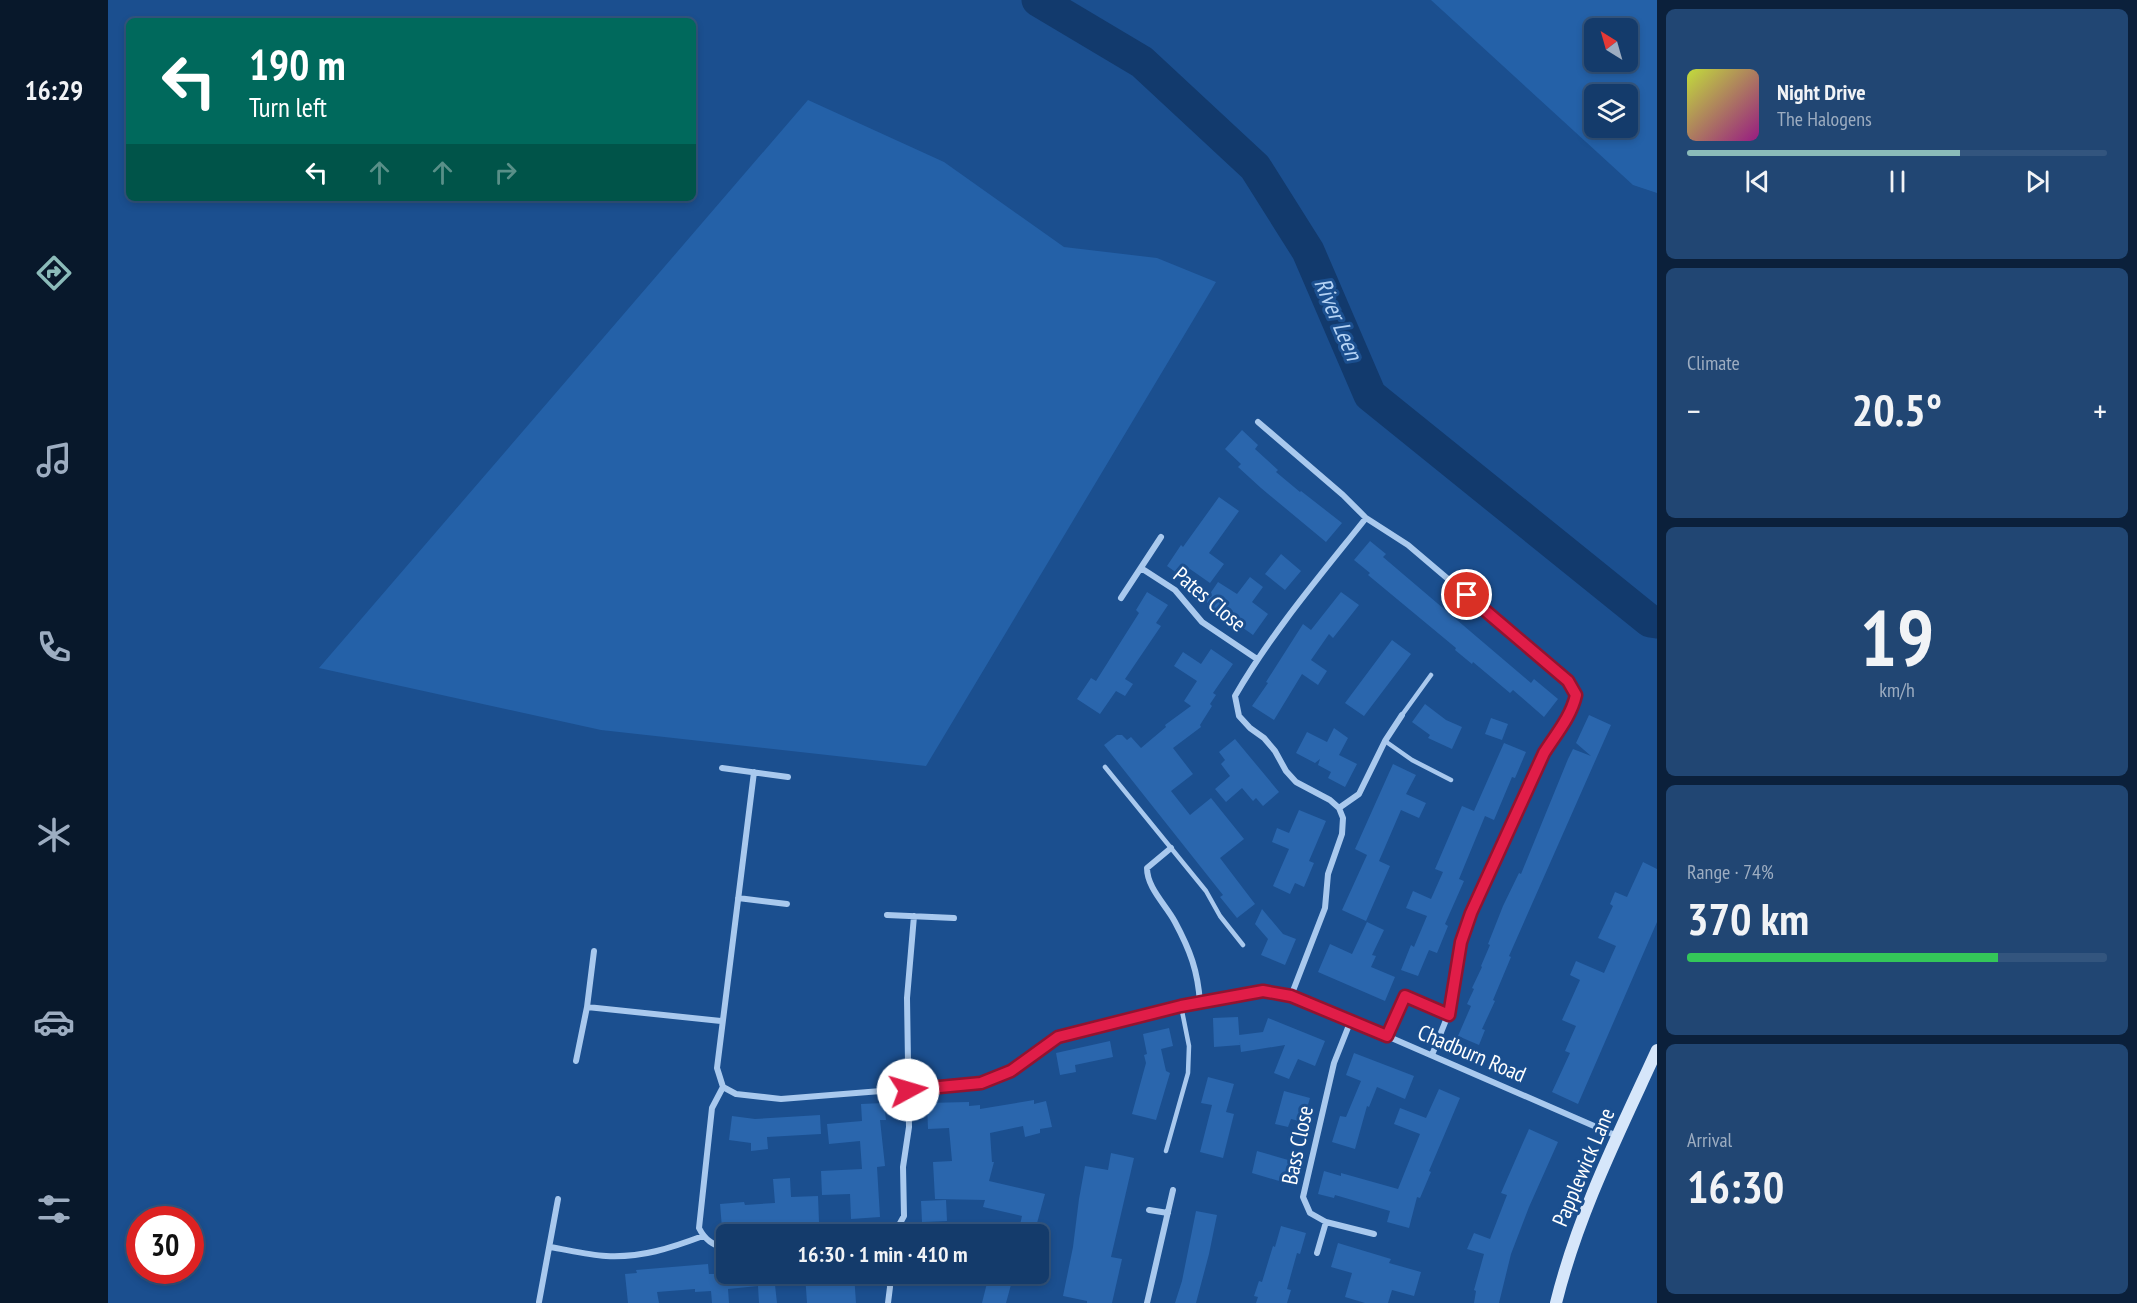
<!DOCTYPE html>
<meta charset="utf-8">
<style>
:root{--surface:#143b6b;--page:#214673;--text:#f1f3f6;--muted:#9dadc1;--line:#33557e;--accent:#8bbbb9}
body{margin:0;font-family:"PT Sans Narrow",sans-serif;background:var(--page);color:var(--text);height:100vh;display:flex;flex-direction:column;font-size:22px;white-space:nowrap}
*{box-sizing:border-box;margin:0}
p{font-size:20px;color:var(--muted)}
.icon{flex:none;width:33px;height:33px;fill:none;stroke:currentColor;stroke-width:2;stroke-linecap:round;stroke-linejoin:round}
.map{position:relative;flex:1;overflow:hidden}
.sheet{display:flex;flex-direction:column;gap:9px;padding:9px;background:#0b203b;width:480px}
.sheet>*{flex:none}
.guide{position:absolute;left:18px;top:18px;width:570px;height:183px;border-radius:9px;box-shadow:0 3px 9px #0003,0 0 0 2px var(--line);background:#00695c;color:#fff;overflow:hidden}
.needle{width:39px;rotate:323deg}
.buttons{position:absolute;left:1476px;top:18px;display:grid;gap:12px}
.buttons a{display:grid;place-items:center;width:54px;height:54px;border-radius:9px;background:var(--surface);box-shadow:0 3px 9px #0003,0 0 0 2px var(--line);font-size:30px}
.speed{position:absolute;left:18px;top:1206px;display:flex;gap:12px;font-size:30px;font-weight:700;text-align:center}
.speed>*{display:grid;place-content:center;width:78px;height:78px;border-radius:50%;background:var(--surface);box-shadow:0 3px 9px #0003,0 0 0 2px var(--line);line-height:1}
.speed .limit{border:9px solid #d22;background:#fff;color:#111}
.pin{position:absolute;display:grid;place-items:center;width:51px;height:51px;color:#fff;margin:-26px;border:3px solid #fff;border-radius:50%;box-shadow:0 2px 6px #0007}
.me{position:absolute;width:66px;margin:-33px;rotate:84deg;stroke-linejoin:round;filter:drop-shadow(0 0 4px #0008)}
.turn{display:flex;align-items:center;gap:21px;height:126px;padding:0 24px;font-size:27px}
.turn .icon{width:78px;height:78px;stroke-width:2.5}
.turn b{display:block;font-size:42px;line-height:51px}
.lanes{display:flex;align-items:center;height:57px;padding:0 24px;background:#0003;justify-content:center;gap:30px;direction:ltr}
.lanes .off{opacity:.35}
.big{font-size:45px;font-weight:700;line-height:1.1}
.sheet .card{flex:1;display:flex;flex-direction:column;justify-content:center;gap:9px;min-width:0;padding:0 21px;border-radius:9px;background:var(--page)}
.sheet .dial{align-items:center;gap:0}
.dial b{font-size:78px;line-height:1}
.song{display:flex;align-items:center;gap:18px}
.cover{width:72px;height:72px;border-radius:9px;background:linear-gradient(135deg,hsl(70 70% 55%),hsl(310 70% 35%))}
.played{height:6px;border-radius:3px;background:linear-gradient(90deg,var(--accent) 65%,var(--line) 65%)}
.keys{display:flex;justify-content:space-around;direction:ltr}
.heat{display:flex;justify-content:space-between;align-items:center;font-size:33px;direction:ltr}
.charge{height:9px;border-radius:4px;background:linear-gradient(90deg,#34c759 74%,var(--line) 0)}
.trip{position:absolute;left:608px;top:1224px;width:333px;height:60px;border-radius:9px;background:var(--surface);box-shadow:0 3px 9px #0003,0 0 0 2px var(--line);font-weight:700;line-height:60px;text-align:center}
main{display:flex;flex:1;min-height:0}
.dock{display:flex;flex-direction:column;width:108px;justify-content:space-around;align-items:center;background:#08182b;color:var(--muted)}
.dock .icon{width:42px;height:42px}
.dock .on{color:var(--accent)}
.dock b{font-size:27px;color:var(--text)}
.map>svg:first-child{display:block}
.green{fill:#2461a8;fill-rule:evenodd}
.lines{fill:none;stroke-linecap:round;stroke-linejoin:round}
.river{stroke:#123a6d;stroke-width:33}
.building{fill:#2a66ad}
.lane{stroke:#a9c9ee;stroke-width:4.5}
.street{stroke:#a9c9ee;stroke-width:6}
.secondary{stroke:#d6e6fa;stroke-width:12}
.route-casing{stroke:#92132f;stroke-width:15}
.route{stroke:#e11d48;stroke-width:10}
.labels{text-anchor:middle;stroke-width:6;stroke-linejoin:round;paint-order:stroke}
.street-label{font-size:22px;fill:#fff;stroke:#1b4f8f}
.water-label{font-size:24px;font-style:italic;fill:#b5d3f5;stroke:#1b4f8f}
</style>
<main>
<nav class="dock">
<b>16:29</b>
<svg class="icon on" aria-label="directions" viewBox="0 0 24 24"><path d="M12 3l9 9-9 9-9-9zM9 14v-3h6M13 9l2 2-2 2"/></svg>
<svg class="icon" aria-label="music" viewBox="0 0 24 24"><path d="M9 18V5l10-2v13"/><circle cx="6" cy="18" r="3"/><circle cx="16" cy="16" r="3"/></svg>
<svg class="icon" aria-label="phone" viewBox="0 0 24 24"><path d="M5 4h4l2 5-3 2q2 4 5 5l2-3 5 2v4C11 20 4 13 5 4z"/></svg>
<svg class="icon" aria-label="climate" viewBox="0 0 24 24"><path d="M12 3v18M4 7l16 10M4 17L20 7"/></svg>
<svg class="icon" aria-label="car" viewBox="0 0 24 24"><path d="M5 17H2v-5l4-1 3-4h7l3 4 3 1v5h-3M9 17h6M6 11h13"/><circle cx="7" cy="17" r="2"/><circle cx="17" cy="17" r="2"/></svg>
<svg class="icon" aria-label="filters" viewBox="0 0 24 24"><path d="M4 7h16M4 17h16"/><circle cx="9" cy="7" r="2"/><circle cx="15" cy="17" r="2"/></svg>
</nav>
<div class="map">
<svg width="1549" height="1303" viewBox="0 0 1549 1303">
<rect width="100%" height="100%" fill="#1b4f8f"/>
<path class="green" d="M1323,0H1549V193L1525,185ZM1486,28H1520V62H1486ZM1486,94H1520V128H1486Z
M700,100L836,162L956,247L1049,258L1108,282L818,766L493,730L211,668Z"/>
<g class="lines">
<path class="river" d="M930,0L1034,62L1147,167L1200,251L1262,395L1542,621L1549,622"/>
</g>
<path class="building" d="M1134,430L1150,445L1147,449L1170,470L1168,472L1192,492L1193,491L1234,523L1218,542L1153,488L1130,467L1133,464L1117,449Z
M1111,497L1131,511L1101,553L1116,564L1102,583L1082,569L1076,578L1059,566L1073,545L1075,547Z
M1262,541L1278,554L1275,557L1423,683L1426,679L1450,699L1436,717L1405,690L1402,693L1365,662L1364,664L1347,650L1348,648L1260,575L1262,573L1246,560Z
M1173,554L1193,571L1177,590L1157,574Z
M1142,577L1155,587L1144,602L1160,614L1145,635L1097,601L1110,582L1129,594Z
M1039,592L1060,605L1048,623L1053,626L1017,679L1025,684L1017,696L1008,691L992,714L969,699L983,678L988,681L1031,613L1028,610Z
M1233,592L1251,605L1225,638L1221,634L1203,660L1219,671L1210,685L1194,674L1166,720L1144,706L1160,683L1158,682L1195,624L1203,630Z
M1284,640L1303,654L1256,716L1237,703Z
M1103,649L1125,664L1105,693L1108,695L1102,704L1104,706L1092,725L1093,727L1065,748L1085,774L1063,791L1082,815L1103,798L1136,839L1112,858L1147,904L1129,918L1112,897L1115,895L996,745L1009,735H1014L1019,740L1023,737L1033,748L1058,727L1057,725L1083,706L1076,701L1089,681L1066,666L1075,652L1093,664Z
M1317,704L1338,720L1354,727L1344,749L1320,738L1322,735L1304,722Z
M1481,715L1503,725L1401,956L1403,957L1385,1000L1387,1001L1374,1029L1377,1030L1371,1045L1350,1036L1363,1006L1359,1004L1366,989L1364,988L1374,967L1373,966L1382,945L1380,944L1395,906L1411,873L1413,874L1460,759L1465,749L1483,756L1468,743Z
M1383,718L1400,724L1394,740L1377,734Z
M1226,728L1240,738L1231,755L1249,764L1237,787L1220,778L1223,772L1210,765L1212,759L1207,763L1188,753L1199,732L1219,742Z
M1127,739L1171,792L1155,806L1148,798L1145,801L1134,788L1118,802L1107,789L1122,776L1113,764L1117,760L1111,752Z
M1396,743L1418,752L1407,778L1404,777L1386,820L1377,816L1351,879L1356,881L1337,924L1340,926L1329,953L1321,950L1310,976L1293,970L1303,945L1306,947L1319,916L1298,908L1305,891L1323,899L1335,872L1327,869L1354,806L1366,811Z
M1285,764L1308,775L1298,794L1318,803L1311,818L1293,810L1271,861L1282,866L1258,921L1234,910L1259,855L1247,849Z
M1191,810L1218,821L1201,861L1206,863L1196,887L1187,883L1182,894L1165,886L1181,849L1164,842L1169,828L1181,833Z
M1535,862L1549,869V922L1470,1104L1444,1092L1462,1053L1457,1051L1468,1026L1454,1020L1472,980L1462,975L1468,961L1496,973L1508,946L1490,938L1505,906L1502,904L1507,892L1519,897Z
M1154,909L1175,934L1188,939L1177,965L1153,955L1160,939L1147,924Z
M1259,922L1276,930L1264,955L1268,956L1263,967L1287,977L1277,1001L1210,972L1222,944L1244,954Z
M1130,1017L1132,1045L1106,1047L1105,1018Z
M1160,1018L1217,1041L1207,1066L1190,1059L1181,1079L1166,1073L1177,1045L1133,1052L1131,1035L1155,1032Z
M1061,1028L1065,1046L1053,1049L1058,1071L1062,1073L1048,1120L1024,1114L1038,1063L1036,1055L1039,1054L1035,1034Z
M1002,1041L1005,1057L967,1065L968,1072L952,1075L948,1053Z
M1246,1053L1306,1076L1297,1099L1269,1087L1261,1107L1259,1106L1247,1149L1224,1142L1232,1116L1238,1117L1253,1081L1238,1075Z
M1100,1077L1126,1084L1118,1112L1126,1114L1115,1158L1092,1152L1104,1105L1093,1103Z
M1331,1089L1352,1098L1321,1171L1323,1172L1312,1198L1309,1197L1301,1228L1279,1222L1282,1211L1227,1195L1226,1198L1210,1194L1216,1171L1233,1176V1173L1290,1189L1312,1134L1286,1124L1292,1108L1318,1118Z
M1176,1091L1202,1098L1195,1122L1183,1119L1180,1127L1167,1124Z
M926,1100V1104L938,1101L944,1127L932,1129V1133L917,1137L915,1126L882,1133L884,1162H886L881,1181L937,1194L926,1234H910L914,1216L875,1207L877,1200L827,1199L825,1162L844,1161L841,1128L820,1129L819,1103L861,1102V1106L872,1105V1109Z
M776,1103L778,1120H772L777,1166L769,1167L772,1217L743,1219L742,1194L714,1195L713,1171L754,1169L752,1141L721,1144L719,1124L754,1121L753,1104Z
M712,1115L713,1134L659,1137L660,1149L643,1151V1143L621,1140L624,1116L647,1119Z
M1421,1129L1450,1142L1421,1207L1403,1254L1391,1303H1366L1368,1291L1366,1290L1376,1254L1359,1249L1366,1233L1382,1239L1399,1195L1393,1193Z
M1149,1151L1187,1162L1181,1184L1144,1173Z
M1003,1153L1026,1158L1003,1257L1014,1259L1004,1303H979V1301L955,1296L965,1247L971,1199L977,1166L1000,1170Z
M682,1178L683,1197L710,1196L711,1222L614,1228L612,1204L636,1202L637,1205L667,1203L665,1179Z
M838,1200L839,1221L814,1222L813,1201Z
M1088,1211L1109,1215L1101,1254L1088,1303H1067L1074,1281Z
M1173,1226L1198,1233L1192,1254L1189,1253L1179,1289L1183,1290L1179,1303H1148L1150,1297L1146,1296L1151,1281L1154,1282L1165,1246L1167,1247Z
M1230,1243L1283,1259L1281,1263L1313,1272L1306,1296L1284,1290L1280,1303H1257L1237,1297L1244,1273L1223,1267Z
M600,1264L601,1274H671V1285H667L669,1303H651L650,1286L620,1289L621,1303H604L603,1291L587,1292V1289L549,1292L551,1303H520L517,1274L529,1273L528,1270Z
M697,1274H746L748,1303H699Z
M881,1275L904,1281L898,1303H874Z"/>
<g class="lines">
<path class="lane" d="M1294,715L1323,675
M1277,741L1304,760L1343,780
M997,767L1098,891L1112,916L1135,945
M1279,1036L1297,996L1340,1015
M1058,1151L1080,1073L1081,1046L1073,1006"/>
<path class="street" d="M1150,422L1235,495L1258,518L1300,545L1460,681L1468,695L1464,712L1436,753L1363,913L1353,942L1340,1015L1324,1055
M1033,568L1067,590L1094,622L1149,659
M1013,598L1053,537
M614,768L680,777
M1231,808L1251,794L1277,741L1294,715
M1063,848L1039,868C1039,888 1058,905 1067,922C1082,950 1090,971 1092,1003
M630,898L679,904
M779,915L846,918
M1183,996L1217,908L1220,874L1234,834L1235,818L1231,808L1222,800L1188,782L1178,771L1167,751L1156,738L1142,728L1131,716L1127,696C1164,632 1212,576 1258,518
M479,1007L613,1021
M1243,1020L1226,1063L1195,1197L1202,1213L1218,1222L1266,1234
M468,1061L479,1007L486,951
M615,1087L628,1094L673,1099L873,1083L903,1071L950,1037L1073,1006L1155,991L1183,996L1203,1003L1509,1136
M1041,1210L1060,1213
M786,1234L796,1216L795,1167L801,1127L799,998L806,916
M442,1247C460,1250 480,1255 498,1256C533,1258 563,1248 595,1236
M618,1249C605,1245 597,1240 591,1228L604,1108L615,1087L609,1068L646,772
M1209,1253L1218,1222
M431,1302L450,1199
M780,1303L782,1287L781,1274
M1039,1303L1065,1190"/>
<path class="secondary" d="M1448,1303C1470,1214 1511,1133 1549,1050"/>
</g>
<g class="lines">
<g class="route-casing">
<path id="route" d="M800,1090L873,1083L903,1071L950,1037L1073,1006L1155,991L1183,996L1279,1036L1297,996L1341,1015L1353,942L1363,913L1436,753C1448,734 1463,717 1468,695L1460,681L1359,595"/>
</g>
<use href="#route" class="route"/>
</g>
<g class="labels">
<g class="street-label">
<text transform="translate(1102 599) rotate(40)" y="8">Pates Close</text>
<text transform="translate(1364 1053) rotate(23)" y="8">Chadburn Road</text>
<text transform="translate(1189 1145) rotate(-78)" y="8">Bass Close</text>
<text transform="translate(1475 1167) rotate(-67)" y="8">Papplewick Lane</text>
</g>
<g class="water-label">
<text transform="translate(1230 319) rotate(67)" y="8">River Leen</text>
</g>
</g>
</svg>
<div class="buttons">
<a><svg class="needle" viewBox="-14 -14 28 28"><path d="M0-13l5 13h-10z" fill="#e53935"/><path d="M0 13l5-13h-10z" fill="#9dadc1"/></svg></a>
<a><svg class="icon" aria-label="layers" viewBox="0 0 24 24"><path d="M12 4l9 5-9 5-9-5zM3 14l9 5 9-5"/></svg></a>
</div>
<div class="speed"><div class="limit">30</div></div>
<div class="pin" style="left:1359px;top:595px;background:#d93025"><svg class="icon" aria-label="arrive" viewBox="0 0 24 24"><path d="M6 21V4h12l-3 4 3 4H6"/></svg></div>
<svg class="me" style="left:800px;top:1090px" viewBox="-20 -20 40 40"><circle r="19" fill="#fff"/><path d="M0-13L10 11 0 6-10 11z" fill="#e11d48"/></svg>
<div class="trip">16:30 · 1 min · 410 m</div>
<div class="guide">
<div class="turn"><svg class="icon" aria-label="left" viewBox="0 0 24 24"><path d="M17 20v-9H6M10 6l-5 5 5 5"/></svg><div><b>190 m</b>Turn left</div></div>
<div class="lanes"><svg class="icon" aria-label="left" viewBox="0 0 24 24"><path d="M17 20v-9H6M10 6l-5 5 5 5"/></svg><svg class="icon off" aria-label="ahead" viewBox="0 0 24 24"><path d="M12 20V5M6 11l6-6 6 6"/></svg><svg class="icon off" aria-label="ahead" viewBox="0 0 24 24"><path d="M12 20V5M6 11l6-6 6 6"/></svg><svg class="icon off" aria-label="right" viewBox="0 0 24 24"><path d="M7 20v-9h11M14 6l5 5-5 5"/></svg></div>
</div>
</div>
<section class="sheet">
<div class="card">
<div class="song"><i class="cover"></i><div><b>Night Drive</b><p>The Halogens</p></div></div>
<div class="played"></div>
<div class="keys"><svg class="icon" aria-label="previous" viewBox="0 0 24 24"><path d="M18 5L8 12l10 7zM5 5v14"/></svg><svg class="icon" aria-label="pause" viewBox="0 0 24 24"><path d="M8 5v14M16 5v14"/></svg><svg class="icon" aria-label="next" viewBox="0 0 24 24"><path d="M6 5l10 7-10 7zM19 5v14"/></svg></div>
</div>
<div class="card"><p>Climate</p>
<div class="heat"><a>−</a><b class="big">20.5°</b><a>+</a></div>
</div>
<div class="card dial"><b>19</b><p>km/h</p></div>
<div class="card"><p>Range · 74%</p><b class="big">370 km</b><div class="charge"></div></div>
<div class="card"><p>Arrival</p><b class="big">16:30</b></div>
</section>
</main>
